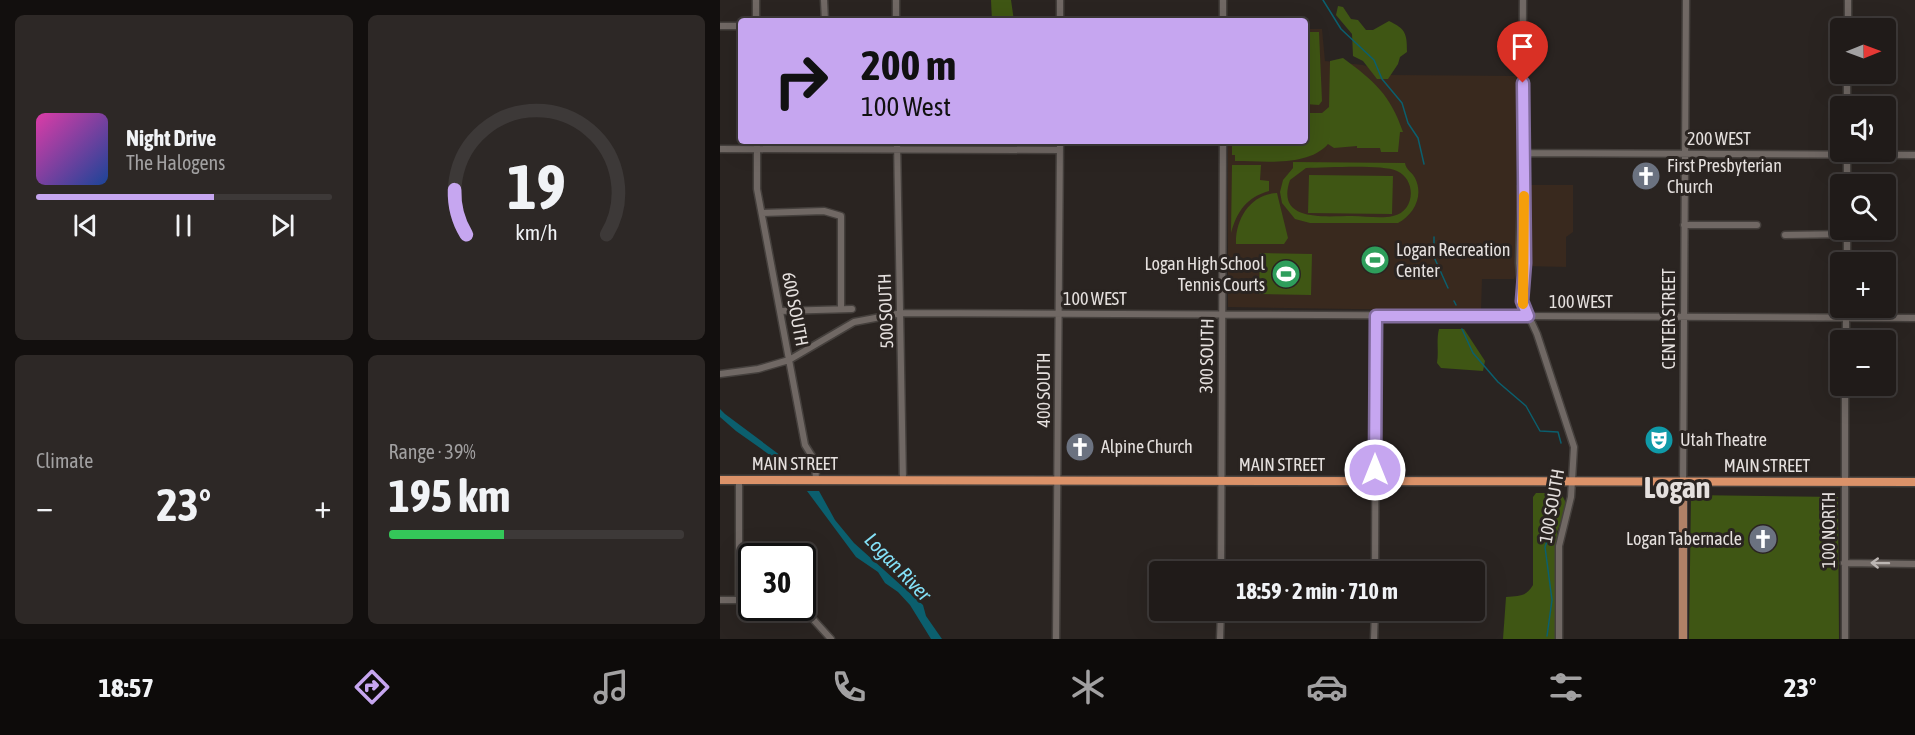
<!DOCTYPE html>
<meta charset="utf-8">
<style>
:root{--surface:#201b19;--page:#2d2826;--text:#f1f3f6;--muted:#a2a1a2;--line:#3d3938;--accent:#c6a6f0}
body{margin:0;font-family:"Asap Condensed",sans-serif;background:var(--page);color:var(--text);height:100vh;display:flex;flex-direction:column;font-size:22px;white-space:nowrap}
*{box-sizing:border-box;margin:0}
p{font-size:20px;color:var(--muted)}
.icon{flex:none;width:33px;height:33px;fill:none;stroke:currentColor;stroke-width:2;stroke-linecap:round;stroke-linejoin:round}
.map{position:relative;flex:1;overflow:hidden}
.side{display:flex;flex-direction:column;gap:15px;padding:15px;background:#120f0e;width:720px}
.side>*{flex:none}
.top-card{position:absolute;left:18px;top:18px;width:570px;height:126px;border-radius:6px;box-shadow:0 6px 24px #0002,0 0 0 2px var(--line);background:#c6a6f0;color:#111;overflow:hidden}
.needle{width:39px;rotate:89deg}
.controls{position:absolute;left:1110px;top:18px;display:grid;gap:12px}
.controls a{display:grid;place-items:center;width:66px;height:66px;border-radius:6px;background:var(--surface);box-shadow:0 6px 24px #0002,0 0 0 2px var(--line);font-size:30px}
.speed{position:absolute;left:18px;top:543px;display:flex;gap:12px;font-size:30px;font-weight:700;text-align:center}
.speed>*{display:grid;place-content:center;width:78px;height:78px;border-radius:50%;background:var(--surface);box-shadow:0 6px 24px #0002,0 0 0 2px var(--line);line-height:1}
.speed .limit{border:3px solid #111;border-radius:9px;background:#fff;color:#111}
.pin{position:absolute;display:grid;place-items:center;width:51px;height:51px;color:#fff;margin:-62px -26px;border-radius:50% 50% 50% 0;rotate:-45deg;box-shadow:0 0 6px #0007}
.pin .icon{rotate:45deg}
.me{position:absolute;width:66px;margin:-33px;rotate:0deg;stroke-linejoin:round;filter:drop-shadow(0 0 4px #0008)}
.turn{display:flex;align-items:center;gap:21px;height:126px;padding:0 24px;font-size:27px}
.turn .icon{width:78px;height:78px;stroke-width:2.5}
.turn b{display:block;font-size:42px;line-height:51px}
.big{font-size:45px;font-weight:700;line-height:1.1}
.side .tile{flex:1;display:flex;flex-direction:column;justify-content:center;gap:9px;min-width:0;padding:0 21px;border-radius:9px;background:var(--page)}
.side .dial{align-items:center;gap:0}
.dial svg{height:156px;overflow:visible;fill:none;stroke:var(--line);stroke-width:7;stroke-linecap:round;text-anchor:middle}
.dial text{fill:var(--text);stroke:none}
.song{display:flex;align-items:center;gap:18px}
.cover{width:72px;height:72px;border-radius:9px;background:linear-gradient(135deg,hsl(320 70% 55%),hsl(220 70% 35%))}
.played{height:6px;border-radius:3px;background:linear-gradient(90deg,var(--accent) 60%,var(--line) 60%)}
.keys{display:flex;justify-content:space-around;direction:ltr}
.heat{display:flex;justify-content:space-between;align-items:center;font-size:33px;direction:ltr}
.charge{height:9px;border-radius:4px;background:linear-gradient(90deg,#34c759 39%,var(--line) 0)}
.side .tiles{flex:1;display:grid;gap:15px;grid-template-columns:repeat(2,1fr)}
.trip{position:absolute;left:429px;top:561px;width:336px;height:60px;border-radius:6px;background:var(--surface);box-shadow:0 6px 24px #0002,0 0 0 2px var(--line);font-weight:700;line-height:60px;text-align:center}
.dock{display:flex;height:96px;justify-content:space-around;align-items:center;background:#0d0b0a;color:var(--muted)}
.dock .icon{width:42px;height:42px}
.dock .selected{color:var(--accent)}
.dock b{font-size:27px;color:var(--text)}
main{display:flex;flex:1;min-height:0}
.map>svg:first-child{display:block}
.education{fill:#39291e}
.green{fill:#3f5614;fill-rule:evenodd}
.water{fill:#0b5f6e}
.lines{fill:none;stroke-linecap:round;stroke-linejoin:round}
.stream{stroke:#0b5f6e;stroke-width:1.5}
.minor-casing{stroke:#45403d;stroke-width:9}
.major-casing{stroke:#45403d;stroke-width:10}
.highway-casing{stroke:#45403d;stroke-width:11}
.minor{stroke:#706864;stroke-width:6}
.major{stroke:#b08167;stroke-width:8}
.highway{stroke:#db9269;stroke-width:8}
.oneway{stroke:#bcb6b3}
.route-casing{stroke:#816c9c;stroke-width:15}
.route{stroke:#c6a6f0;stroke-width:10}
.slow{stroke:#f59e0b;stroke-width:10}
.labels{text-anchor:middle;stroke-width:6;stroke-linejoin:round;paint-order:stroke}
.street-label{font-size:18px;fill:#e5e0de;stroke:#2a2421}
.poi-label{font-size:18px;fill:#e5e0de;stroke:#2a2421;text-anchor:start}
.water-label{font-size:20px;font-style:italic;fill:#84e1f8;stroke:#2a2421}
.town-label{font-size:30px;font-weight:bold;fill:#e5e0de;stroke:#2a2421}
</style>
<main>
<section class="side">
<div class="tiles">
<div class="tile">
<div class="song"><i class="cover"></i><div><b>Night Drive</b><p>The Halogens</p></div></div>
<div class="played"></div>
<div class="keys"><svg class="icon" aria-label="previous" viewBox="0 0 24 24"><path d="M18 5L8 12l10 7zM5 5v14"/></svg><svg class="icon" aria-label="pause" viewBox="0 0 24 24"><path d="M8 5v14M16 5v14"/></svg><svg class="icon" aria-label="next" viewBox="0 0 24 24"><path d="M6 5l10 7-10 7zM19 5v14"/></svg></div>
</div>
<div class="tile dial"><svg viewBox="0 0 100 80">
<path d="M14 69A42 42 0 1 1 86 69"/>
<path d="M14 69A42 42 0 0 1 8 46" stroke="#c6a6f0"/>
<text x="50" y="56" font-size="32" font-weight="700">19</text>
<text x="50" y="72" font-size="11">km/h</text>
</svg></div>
<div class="tile"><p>Climate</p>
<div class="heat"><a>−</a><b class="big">23°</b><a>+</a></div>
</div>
<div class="tile"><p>Range · 39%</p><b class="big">195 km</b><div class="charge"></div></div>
</div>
</section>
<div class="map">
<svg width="1195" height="639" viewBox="0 0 1195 639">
<rect width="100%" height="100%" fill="#2a2421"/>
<path class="education" d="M585,29H602L605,61L643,65L671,75L797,76L796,185H853V232L846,237V267L800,266L794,279H762L761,311L508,307V141H585Z"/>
<path class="green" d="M271,0H291L294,21H272Z
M618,6L623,7L631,19L638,20L646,30H653L669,21C686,29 687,34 687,52L680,57L678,64L668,79H657L643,61L633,56L632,34L616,15Z
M585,32H599L602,101L599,105L585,104Z
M623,58C654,81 670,94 683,132H680L678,152H661L660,148H637V146L614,148L608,144C588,167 544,161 515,161V155H512V141H585V113H602L609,107L610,61Z
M573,162L685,163C686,170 692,172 695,178C704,196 694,214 678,223H590L575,219L562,203L560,192L563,180L573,168ZM586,168C606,168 661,164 677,171C697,180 695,212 673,216C661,219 645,216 632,216C606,216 555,223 570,180Z
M512,165H541L540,180L549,181V191C527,197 517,211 511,233Z
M589,175L673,176L672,214L588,213Z
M557,193L568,238L564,244H516C515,220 530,194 557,193Z
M540,253L592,254L591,295L539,294Z
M719,329H744L765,361L763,371L721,368L717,363C719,351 716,341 719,329Z
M816,493H841L845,501V512L837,532L836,639H783L786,597C799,596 806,597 813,585V497Z
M971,495L1118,497L1119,639H969Z"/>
<path class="water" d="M0,409L5,414L80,470H71L16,431L0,417Z
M87,491H99L115,520L134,543L203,605L206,616L222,639H211L190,605L178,592L165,583L158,572L136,557Z"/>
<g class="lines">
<path class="stream" d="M603,0L621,29L654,60L662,79L682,103L688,123L698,138L704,164
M714,237V257L728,288
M734,301L736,305
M742,329L753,353L778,382L806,406L820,431L838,432L841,443
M827,636L832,600L825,547L837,512"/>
<g class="minor-casing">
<path id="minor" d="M36,0V21
M104,0L105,21
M176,0V21
M340,0V21
M503,0V21
M0,26H21
M1128,28V0
M1127,106V74
M37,141V189L85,445L95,461L96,480
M177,141L183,480
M0,149L340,150
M802,153L1195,155
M802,155L799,263L802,301L817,334L854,447L851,497L839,546V639
M802,155L803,0
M1127,184V152
M42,213L104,211L121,216V309
M964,225H1037
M1065,235L1127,234
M1127,262V230
M802,275L805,263L804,174
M60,311L132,309
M1126,340V308
M0,374L38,369L69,360L134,322L182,313L1195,318
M19,480V600
M963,482L966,0
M1124,563L1195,564
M501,572L503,141
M655,572L656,316
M0,600H32
M75,608L92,618L111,639
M336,639L340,141
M500,639L501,610
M654,639L655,610
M1125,639V386"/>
</g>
<g class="major-casing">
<path id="major" d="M963,482V639"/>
</g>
<g class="highway-casing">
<path id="highway" d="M0,480L1195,482"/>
</g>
<use href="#minor" class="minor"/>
<use href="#major" class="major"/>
<use href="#highway" class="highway"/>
</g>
<defs><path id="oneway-shaft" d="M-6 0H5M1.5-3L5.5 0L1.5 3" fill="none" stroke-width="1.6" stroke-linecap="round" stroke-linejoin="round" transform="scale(1.5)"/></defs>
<use class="oneway" href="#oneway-shaft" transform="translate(1160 563) rotate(-179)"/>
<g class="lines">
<g class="route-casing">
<path id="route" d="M655,470L656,316H808L802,301L805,263L803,83"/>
</g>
<use href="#route" class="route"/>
<path class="slow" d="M803,304L804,196"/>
</g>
<defs>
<g id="church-disc" transform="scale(1.5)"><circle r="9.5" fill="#6b7280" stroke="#2a2421"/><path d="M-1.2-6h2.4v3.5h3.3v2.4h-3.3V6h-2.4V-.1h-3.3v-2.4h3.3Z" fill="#fff"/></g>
<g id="stadium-disc" transform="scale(1.5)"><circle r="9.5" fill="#2e9e5b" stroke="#2a2421"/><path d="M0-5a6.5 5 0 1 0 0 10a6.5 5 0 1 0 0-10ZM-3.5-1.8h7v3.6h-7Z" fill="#fff"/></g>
<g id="theatre-disc" transform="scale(1.5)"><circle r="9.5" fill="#0f9aa8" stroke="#2a2421"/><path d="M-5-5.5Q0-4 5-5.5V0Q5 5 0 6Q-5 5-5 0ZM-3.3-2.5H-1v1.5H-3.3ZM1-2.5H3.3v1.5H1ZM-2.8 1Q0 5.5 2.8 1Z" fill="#fff"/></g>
</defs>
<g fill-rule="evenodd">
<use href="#church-disc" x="926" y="176"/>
<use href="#stadium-disc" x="655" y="260"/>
<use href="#stadium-disc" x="566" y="274"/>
<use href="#theatre-disc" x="939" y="440"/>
<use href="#church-disc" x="360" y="447"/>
<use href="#church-disc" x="1043" y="539"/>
</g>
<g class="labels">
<g class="street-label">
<text x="999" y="145">200 WEST</text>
<text x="375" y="305">100 WEST</text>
<text x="861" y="308">100 WEST</text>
<text transform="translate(75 309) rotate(79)" y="6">600 SOUTH</text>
<text transform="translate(166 311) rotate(-92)" y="6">500 SOUTH</text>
<text transform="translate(949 319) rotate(-90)" y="6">CENTER STREET</text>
<text transform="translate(487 356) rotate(-89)" y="6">300 SOUTH</text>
<text transform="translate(324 390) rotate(-90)" y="6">400 SOUTH</text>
<text x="75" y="470">MAIN STREET</text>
<text x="562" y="471">MAIN STREET</text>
<text x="1047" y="472">MAIN STREET</text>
<text transform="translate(832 506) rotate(-80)" y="6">100 SOUTH</text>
<text transform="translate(1109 530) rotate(-90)" y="6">100 NORTH</text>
</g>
<g class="poi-label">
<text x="947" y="172">First Presbyterian<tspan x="947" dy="21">Church</tspan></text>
<text x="676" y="256">Logan Recreation<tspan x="676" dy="21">Center</tspan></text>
<text x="545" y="270" text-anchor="end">Logan High School<tspan x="545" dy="21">Tennis Courts</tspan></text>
<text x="960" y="446">Utah Theatre</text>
<text x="381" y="453">Alpine Church</text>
<text x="1022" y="545" text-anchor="end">Logan Tabernacle</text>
</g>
<g class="water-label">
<text transform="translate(178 567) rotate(46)" y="7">Logan River</text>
</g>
<g class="town-label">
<text x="957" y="498">Logan</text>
</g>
</g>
</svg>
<div class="controls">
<a><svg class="needle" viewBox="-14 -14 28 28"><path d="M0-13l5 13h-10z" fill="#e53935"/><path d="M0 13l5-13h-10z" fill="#a2a1a2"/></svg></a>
<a><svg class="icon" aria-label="sound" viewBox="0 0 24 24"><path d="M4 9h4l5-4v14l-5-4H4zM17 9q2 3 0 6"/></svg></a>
<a><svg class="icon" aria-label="search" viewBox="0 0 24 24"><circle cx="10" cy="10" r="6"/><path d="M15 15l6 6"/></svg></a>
<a>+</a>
<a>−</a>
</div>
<div class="speed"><div class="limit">30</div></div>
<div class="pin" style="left:803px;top:83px;background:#d93025"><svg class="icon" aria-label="arrive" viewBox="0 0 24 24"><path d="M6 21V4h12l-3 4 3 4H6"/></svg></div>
<svg class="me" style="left:655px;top:470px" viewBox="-20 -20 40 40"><circle r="17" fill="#c6a6f0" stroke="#fff" stroke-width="3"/><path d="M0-11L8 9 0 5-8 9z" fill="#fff"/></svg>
<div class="trip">18:59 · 2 min · 710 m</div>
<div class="top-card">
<div class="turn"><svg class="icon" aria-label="right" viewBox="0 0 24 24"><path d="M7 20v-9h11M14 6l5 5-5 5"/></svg><div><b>200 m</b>100 West</div></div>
</div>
</div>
</main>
<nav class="dock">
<b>18:57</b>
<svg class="icon selected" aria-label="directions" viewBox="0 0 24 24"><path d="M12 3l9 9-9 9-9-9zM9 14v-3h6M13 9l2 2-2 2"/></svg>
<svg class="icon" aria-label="music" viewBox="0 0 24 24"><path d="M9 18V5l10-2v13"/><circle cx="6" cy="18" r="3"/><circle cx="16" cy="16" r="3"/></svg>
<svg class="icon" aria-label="phone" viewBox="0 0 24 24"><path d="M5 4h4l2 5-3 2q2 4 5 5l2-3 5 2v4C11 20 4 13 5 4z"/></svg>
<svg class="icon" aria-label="climate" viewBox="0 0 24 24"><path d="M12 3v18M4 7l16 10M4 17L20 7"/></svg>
<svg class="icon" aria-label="car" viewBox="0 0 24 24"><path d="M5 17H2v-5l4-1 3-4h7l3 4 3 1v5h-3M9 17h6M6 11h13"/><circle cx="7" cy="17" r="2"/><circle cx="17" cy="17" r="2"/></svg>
<svg class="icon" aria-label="filters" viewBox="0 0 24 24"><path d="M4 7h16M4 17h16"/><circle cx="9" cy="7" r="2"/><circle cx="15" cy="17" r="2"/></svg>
<b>23°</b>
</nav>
